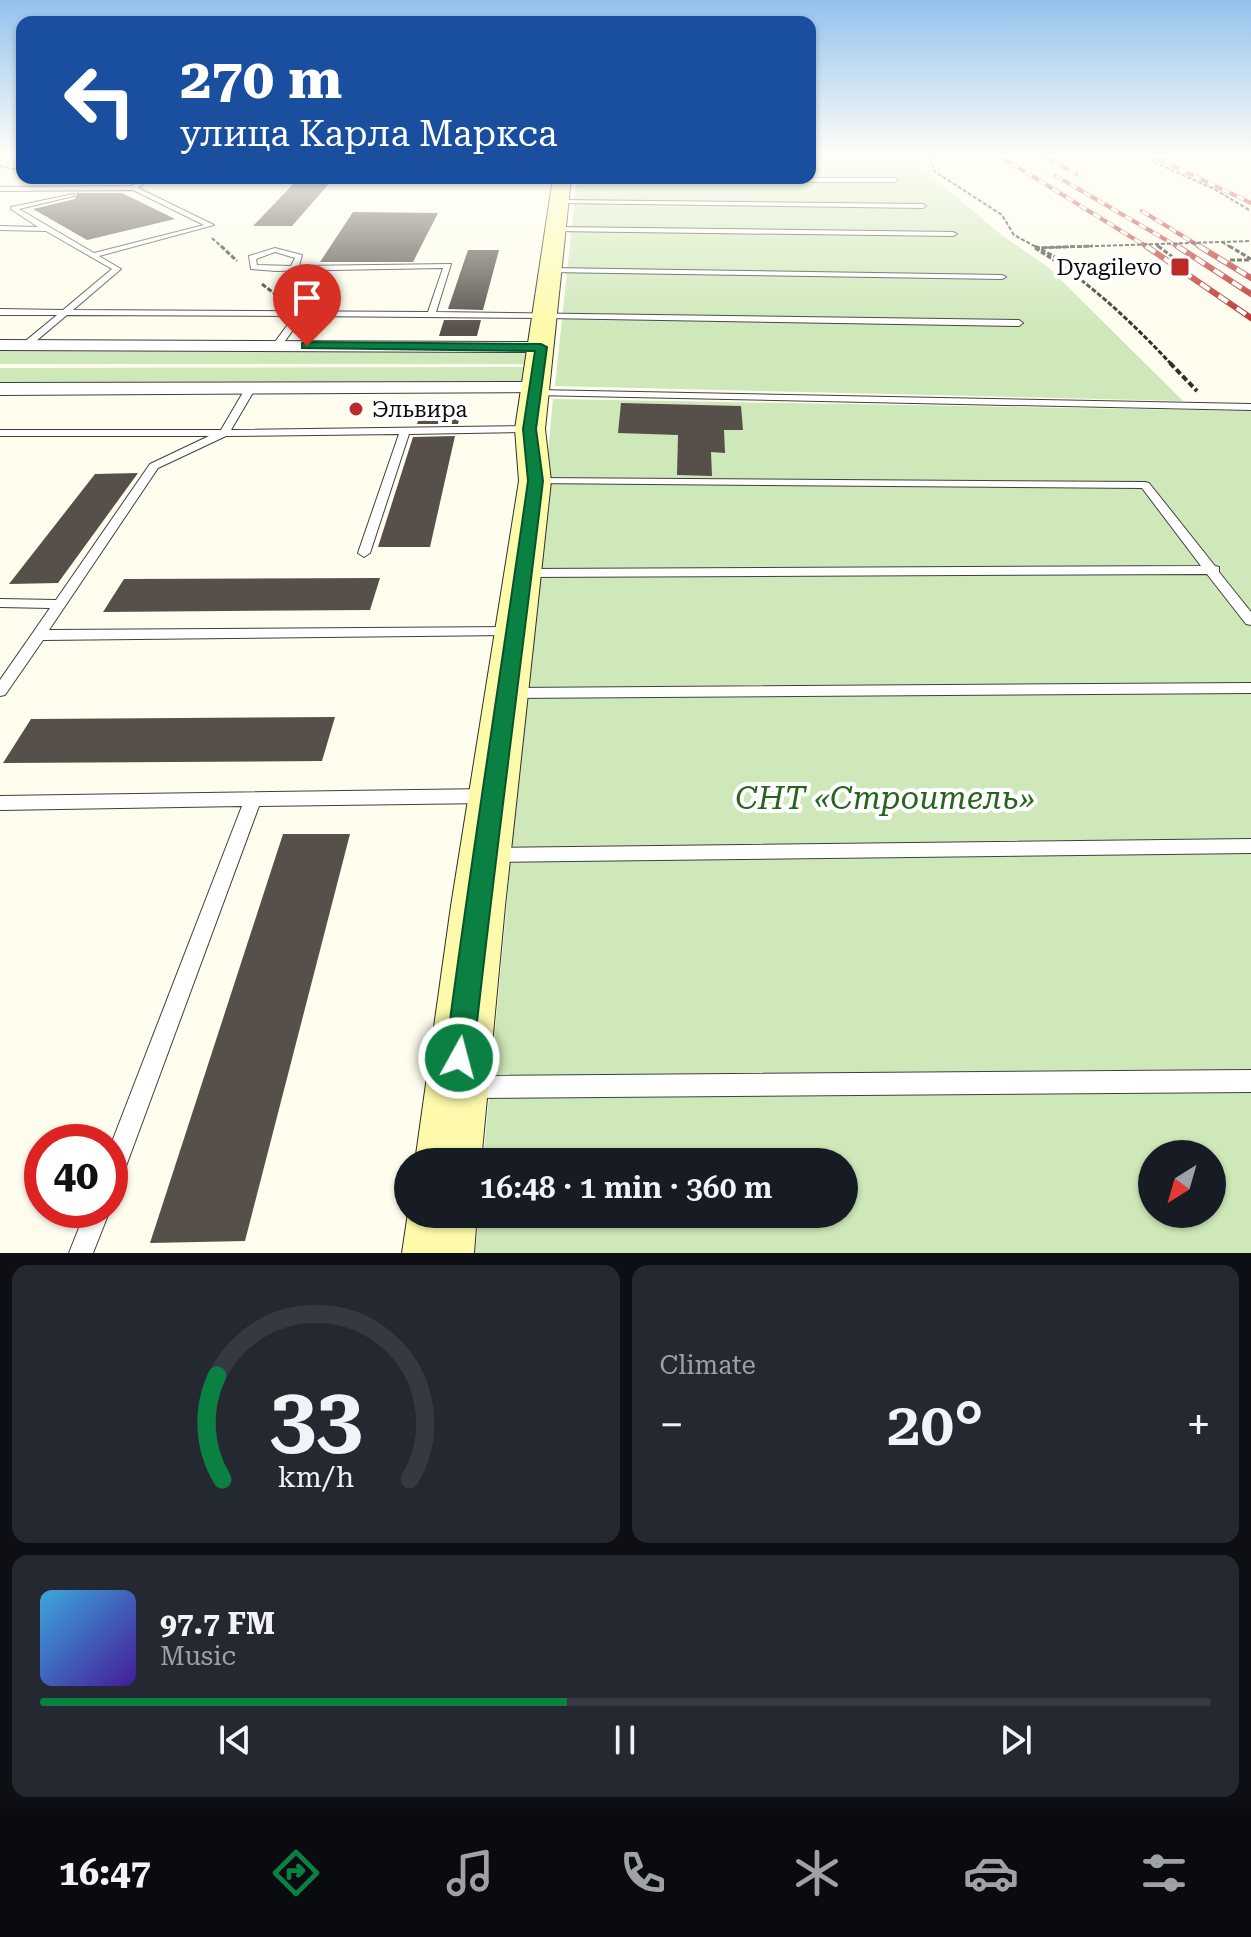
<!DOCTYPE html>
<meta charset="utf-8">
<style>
:root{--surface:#171b24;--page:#242831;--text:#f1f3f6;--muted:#9ea1a6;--line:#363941;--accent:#0b8043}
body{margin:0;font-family:"Roboto Serif",serif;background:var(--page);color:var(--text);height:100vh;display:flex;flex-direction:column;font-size:30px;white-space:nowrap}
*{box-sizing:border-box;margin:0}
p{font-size:26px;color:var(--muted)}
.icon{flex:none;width:44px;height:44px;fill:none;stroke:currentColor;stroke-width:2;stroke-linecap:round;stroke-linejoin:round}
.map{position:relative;height:1253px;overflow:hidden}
.sheet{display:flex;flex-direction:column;gap:12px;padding:12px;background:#0d0f14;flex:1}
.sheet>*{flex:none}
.guide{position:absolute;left:16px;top:16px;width:800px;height:168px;border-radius:16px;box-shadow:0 2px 6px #0004;background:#1a4fa0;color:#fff;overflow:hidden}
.needle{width:52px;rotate:217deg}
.controls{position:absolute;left:1138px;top:1140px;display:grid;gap:16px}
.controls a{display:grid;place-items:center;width:88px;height:88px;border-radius:50%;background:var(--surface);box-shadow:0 2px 6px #0004;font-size:40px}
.speed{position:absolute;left:24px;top:1124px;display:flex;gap:16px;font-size:40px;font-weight:700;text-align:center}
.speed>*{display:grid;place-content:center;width:104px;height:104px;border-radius:50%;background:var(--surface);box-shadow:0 2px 6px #0004;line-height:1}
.speed .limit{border:12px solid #d22;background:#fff;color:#111}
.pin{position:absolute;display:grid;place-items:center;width:68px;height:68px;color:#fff;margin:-82px -34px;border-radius:50% 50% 50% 0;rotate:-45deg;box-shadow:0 0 8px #0007}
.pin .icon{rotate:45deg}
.me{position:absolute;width:88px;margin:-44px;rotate:7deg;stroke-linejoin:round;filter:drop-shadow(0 0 6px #0008)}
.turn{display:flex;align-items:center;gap:28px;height:168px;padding:0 32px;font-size:36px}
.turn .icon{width:104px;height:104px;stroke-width:2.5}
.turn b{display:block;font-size:56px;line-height:68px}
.big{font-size:60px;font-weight:600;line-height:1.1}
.sheet .widget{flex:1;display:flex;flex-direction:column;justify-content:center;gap:12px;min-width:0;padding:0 28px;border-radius:16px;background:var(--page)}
.sheet .dial{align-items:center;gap:0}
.dial svg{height:208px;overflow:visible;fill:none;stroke:var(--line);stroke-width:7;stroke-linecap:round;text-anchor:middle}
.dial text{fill:var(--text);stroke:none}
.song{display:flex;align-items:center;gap:24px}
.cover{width:96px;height:96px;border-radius:12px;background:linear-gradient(135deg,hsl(200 70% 55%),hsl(260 70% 35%))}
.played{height:8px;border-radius:4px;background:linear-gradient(90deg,var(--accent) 45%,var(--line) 45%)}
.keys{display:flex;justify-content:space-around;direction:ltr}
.heat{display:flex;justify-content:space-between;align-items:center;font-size:44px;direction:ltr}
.sheet .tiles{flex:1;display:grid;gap:12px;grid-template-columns:1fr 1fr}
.widget:last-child{grid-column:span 2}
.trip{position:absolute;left:394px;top:1148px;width:464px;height:80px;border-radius:40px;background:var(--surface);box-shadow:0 2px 6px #0004;font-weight:600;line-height:80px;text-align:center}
.tab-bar{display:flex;height:128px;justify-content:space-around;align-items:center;background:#090b0e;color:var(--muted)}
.tab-bar .icon{width:56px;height:56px}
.tab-bar .active{color:var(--accent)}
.tab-bar b{font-size:36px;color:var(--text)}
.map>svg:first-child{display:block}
.green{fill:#cee8b9;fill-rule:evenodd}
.building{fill:#564f4a}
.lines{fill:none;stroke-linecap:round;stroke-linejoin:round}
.lane-casing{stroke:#404040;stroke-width:2}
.street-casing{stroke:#404040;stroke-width:2}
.secondary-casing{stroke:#2f2f2f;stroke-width:2}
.path-far2{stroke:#2f2f2f;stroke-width:2;stroke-dasharray:4 2;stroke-linecap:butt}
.path-far1{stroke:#2f2f2f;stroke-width:3;stroke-dasharray:5 2;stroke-linecap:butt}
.path{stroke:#2f2f2f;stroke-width:4;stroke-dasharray:6 3;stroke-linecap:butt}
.lane{fill:#fff;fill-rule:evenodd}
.street{fill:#fff;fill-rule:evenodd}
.secondary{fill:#fdfaab;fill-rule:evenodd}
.rail-far1-casing{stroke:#ba2c29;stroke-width:4}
.rail-casing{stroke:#ba2c29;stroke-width:6}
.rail-far1{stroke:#fff;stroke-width:3;stroke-dasharray:8;stroke-linecap:butt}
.rail{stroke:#fff;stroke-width:4;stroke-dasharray:11;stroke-linecap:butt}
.path-bridge-far1{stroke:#2f2f2f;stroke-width:2;stroke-dasharray:4 2;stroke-linecap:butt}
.path-bridge{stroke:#2f2f2f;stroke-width:3;stroke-dasharray:5 2;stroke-linecap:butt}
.route{fill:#0b8043;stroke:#07532c;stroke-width:2}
.poi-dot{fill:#ba2c29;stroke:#fff;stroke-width:3}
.labels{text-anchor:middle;stroke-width:8;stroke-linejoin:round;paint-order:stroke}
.far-poi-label{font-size:22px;fill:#0d0d0d;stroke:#fff;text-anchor:end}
.near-park-label{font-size:32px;font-style:italic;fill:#28641f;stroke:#fff}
</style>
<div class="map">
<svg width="1251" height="1253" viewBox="0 0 1251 1253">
<rect width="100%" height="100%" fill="#fffdee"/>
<path class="green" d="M810,155H906L1003,236L1049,268L1183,401L555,386L577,178H810Z
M0,348H539L537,364H0Z
M536,367L533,386L0,387V368Z
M553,399L1251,411V1253H475L479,1214H844V1162H483ZM1152,1154H1212V1214H1152Z"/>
<path class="building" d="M299,178H334L292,226H253Z
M77,193H122L175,219L87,240L33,209L75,199Z
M353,212L438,213L413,262H320Z
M468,250H499L483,310L448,309Z
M444,320H481L477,336H439Z
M621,403L741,406L743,430H724L725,453L711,452L712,476L677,475L678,435L618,433Z
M424,404H463L458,424H417Z
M455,436L430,547H378L413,437Z
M138,473L58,583L9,584L95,474Z
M380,578L370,610L103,612L124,579Z
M335,717L322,761L3,763L31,719Z
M283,834H350L245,1241L150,1243Z"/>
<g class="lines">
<g class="lane-casing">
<path id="lane" d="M810,162L817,168V170L810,167Z
M143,178H150L138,188L214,225L99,256L121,269L73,310L428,312L443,268L276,271L251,269L249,256L275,248L302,255L299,266L451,264L436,312L1019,320L1023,323L1019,326L545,318L303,316L280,348L277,349L272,346L294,316L67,315L29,347H23V343L57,315H0V309L63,310L112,269L46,231L0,230V226L38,227L11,209V207L74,194V196L19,209L94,253L204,225L133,190L0,191V187L132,186ZM275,252L295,258L291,266L257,265L256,259Z
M528,178H895L898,180L895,182L530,181Z
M560,200L923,204L926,206L923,208L558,203Z
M556,227L953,232L957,234L953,236L553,231Z
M550,268L1002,275L1006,277L1002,279L547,272V268Z
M250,386L255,389L231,430L530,426L535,429L530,432L409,434L370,553L364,557L358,553L399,434L226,436L158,468L49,630L514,627L519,629L521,632L519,635L43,640L5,695L0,696V680L50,608L0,607V599L56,600L150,464L209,436H0V430H221L245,389Z
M537,390L1251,404V410L533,395L532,393Z
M535,478L1145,482L1149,483L1215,566L1219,567V572L1251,612V625L1246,624L1207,574L523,577L516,573L523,569L1201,566L1142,488L531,483L529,481Z
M1251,683V693L511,698L506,697L503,693L506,689L511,688Z
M488,789L494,791L496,796L494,801L488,803L259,806L122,1177L118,1185L110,1189V1147L242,806L0,810V796Z
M1251,839V853L492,862L486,860L483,855L486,850L492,848Z
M1251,1070V1092L471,1098L463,1095L460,1087L463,1079L471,1076Z
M86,1210H110L93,1253H69Z"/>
</g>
<g class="street-casing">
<path id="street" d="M0,340L541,342L550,347L541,352L0,350Z
M537,382L547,388L544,392L0,395V383Z"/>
</g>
<g class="secondary-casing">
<path id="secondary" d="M553,178H571L545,429L551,481L505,906L481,1162H415L451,906L519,481L515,429Z
M408,1213L477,1214L474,1253H402Z"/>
</g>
<path class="path-far2" d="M925,155L931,159L934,171L1002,215L1014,235L1038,248
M1138,155L1214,189L1251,211
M0,166L22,171
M212,238L223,248
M1222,242L1232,248
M1156,245L1160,248"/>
<path class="path-far1" d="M221,246L237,261
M1035,246L1055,257
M1158,246L1178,261
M1229,246L1251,259
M1035,248C1086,279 1131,321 1172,365
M1230,260H1249
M262,284L280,298"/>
<path class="path" d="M1170,363L1197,391"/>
<use href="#lane" class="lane"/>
<use href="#street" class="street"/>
<use href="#secondary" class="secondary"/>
<g class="rail-far1-casing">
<path id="rail-far1" d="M998,155L1149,248
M1040,155L1076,174
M1150,155L1251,203
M1056,176L1180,248
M1142,211L1202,248"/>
</g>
<g class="rail-casing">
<path id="rail" d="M1146,246L1251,318
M1177,246L1251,294
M1199,246L1251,278"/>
</g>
<use href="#rail-far1" class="rail-far1"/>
<use href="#rail" class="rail"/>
<path class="path-bridge-far1" d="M1035,248L1251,241"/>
<path class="path-bridge" d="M1035,248L1093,246"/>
</g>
<linearGradient id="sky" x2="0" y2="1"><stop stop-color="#93c2ed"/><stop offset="0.47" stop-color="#fffef7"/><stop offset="1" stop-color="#fffef7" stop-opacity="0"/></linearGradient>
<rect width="1251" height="331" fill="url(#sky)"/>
<path class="route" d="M307,342L541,344L547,347L536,429L543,481C520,673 494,865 473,1058L469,1067L459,1071L450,1067L445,1058C470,865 501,673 528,481L523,429L535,351L302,348V343Z"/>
<g class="poi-dot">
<rect x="1170" y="257" width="20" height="20" rx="4"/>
<circle cx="356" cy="409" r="8"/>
</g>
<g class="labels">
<g class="far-poi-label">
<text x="1162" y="275">Dyagilevo</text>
<text x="372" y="417" text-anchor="start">Эльвира</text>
</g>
<g class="near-park-label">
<text x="885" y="809">СНТ «Строитель»</text>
</g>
</g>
</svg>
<div class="controls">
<a><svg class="needle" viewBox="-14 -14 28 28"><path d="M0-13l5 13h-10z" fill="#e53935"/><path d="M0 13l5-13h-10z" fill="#9ea1a6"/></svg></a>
</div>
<div class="speed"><div class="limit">40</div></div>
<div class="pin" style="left:307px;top:346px;background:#d93025"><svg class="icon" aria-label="arrive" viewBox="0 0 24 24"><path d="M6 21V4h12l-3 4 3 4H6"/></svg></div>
<svg class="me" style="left:459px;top:1058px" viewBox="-20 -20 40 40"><circle r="17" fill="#0b8043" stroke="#fff" stroke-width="3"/><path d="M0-11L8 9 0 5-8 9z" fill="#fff"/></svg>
<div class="trip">16:48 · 1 min · 360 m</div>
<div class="guide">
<div class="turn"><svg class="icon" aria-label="left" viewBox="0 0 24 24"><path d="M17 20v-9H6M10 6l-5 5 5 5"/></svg><div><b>270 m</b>улица Карла Маркса</div></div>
</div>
</div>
<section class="sheet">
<div class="tiles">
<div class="widget dial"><svg viewBox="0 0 100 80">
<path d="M14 69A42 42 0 1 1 86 69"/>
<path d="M14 69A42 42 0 0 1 12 29" stroke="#0b8043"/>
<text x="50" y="56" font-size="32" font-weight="700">33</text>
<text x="50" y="72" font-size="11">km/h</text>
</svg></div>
<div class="widget"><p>Climate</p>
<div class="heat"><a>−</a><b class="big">20°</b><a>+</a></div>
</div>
<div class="widget">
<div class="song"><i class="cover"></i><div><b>97.7 FM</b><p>Music</p></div></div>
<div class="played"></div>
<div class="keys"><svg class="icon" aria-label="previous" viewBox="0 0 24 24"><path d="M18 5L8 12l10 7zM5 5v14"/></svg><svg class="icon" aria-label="pause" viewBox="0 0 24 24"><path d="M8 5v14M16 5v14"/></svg><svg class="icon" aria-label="next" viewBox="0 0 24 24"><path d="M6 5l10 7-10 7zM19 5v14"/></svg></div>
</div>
</div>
</section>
<nav class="tab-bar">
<b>16:47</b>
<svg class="icon active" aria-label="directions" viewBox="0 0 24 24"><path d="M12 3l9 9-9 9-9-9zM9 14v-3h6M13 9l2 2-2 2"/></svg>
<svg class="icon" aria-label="music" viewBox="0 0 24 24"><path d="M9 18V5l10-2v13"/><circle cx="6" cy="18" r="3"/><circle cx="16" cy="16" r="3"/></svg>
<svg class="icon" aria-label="phone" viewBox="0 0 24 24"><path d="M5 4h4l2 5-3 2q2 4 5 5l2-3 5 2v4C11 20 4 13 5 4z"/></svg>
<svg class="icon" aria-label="climate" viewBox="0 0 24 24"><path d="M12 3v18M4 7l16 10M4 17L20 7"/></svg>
<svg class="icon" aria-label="car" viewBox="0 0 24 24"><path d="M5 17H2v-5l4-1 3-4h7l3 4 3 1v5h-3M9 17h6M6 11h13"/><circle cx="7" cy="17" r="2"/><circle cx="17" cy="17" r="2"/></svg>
<svg class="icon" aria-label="filters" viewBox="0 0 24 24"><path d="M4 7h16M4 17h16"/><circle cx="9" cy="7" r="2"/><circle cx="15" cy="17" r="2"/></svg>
</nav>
